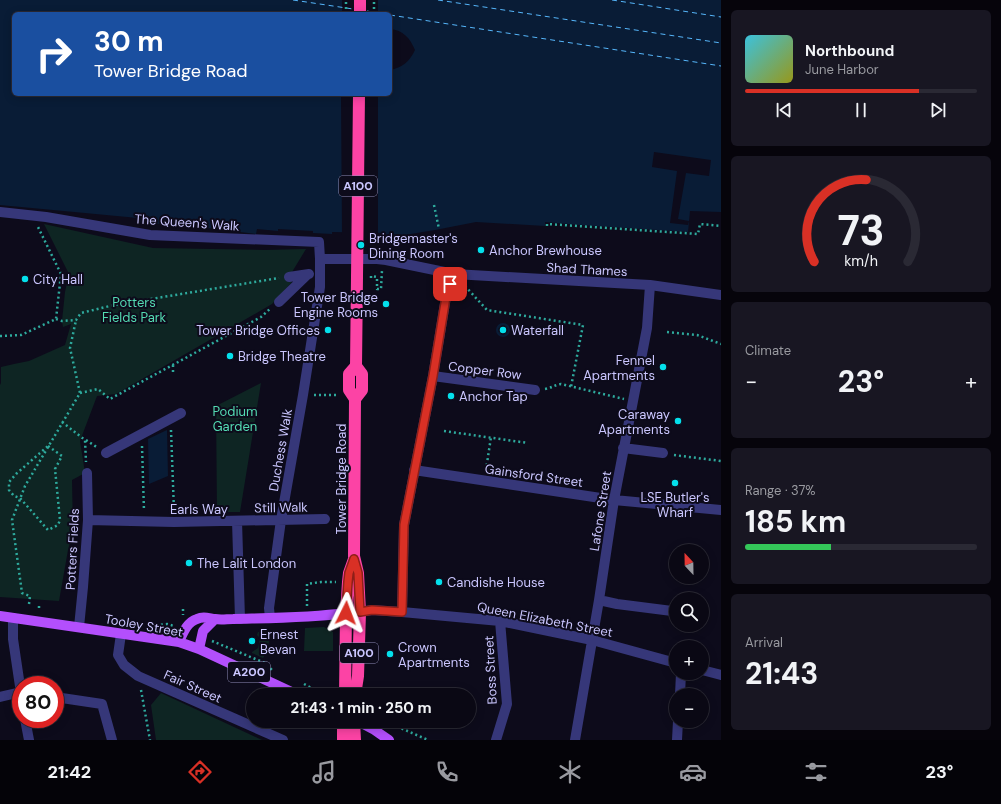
<!DOCTYPE html>
<meta charset="utf-8">
<style>
:root{--surface:#0a0814;--page:#181622;--text:#f1f3f6;--muted:#999aa0;--line:#2a2934;--accent:#d93025}
body{margin:0;font-family:"DM Sans",sans-serif;background:var(--page);color:var(--text);height:100vh;display:flex;flex-direction:column;font-size:15px;white-space:nowrap}
*{box-sizing:border-box;margin:0}
p{font-size:13px;color:var(--muted)}
.icon{flex:none;width:22px;height:22px;fill:none;stroke:currentColor;stroke-width:2;stroke-linecap:round;stroke-linejoin:round}
.map{position:relative;flex:1;overflow:hidden}
.sheet{display:flex;flex-direction:column;gap:10px;padding:10px;background:#06040b;width:280px}
.sheet>*{flex:none}
.hud{position:absolute;left:12px;top:12px;width:380px;height:84px;border-radius:6px;box-shadow:0 2px 10px #0003,0 0 0 1px var(--line);background:#1a4fa0;color:#fff;overflow:hidden}
.needle{width:26px;rotate:338deg}
.fabs{position:absolute;left:669px;top:544px;display:grid;gap:8px}
.fabs a{display:grid;place-items:center;width:40px;height:40px;border-radius:50%;background:var(--surface);box-shadow:0 2px 10px #0003,0 0 0 1px var(--line);font-size:20px}
.speed{position:absolute;left:12px;top:676px;display:flex;gap:8px;font-size:20px;font-weight:700;text-align:center}
.speed>*{display:grid;place-content:center;width:52px;height:52px;border-radius:50%;background:var(--surface);box-shadow:0 2px 10px #0003,0 0 0 1px var(--line);line-height:1}
.speed .limit{border:6px solid #d22;background:#fff;color:#111}
.pin{position:absolute;display:grid;place-items:center;width:34px;height:34px;color:#fff;margin:-17px;border-radius:8px;box-shadow:0 2px 6px #0006}
.me{position:absolute;width:44px;margin:-22px;rotate:3deg;stroke-linejoin:round;filter:drop-shadow(0 0 3px #0008)}
.turn{display:flex;align-items:center;gap:14px;height:84px;padding:0 16px;font-size:18px}
.turn .icon{width:52px;height:52px;stroke-width:2.5}
.turn b{display:block;font-size:28px;line-height:34px}
.big{font-size:30px;font-weight:700;line-height:1.1}
.sheet .widget{flex:1;display:flex;flex-direction:column;justify-content:center;gap:6px;min-width:0;padding:0 14px;border-radius:6px;background:var(--page)}
.sheet .dial{align-items:center;gap:0}
.dial svg{height:104px;overflow:visible;fill:none;stroke:var(--line);stroke-width:7;stroke-linecap:round;text-anchor:middle}
.dial text{fill:var(--text);stroke:none}
.song{display:flex;align-items:center;gap:12px}
.cover{width:48px;height:48px;border-radius:6px;background:linear-gradient(135deg,hsl(190 70% 55%),hsl(60 70% 35%))}
.played{height:4px;border-radius:2px;background:linear-gradient(90deg,var(--accent) 75%,var(--line) 75%)}
.keys{display:flex;justify-content:space-around;direction:ltr}
.heat{display:flex;justify-content:space-between;align-items:center;font-size:22px;direction:ltr}
.charge{height:6px;border-radius:3px;background:linear-gradient(90deg,#34c759 37%,var(--line) 0)}
.trip{position:absolute;left:246px;top:688px;width:230px;height:40px;border-radius:20px;background:var(--surface);box-shadow:0 2px 10px #0003,0 0 0 1px var(--line);font-weight:700;line-height:40px;text-align:center}
.tabs{display:flex;height:64px;justify-content:space-around;align-items:center;background:#040308;color:var(--muted)}
.tabs .icon{width:28px;height:28px}
.tabs .current{color:var(--accent)}
.tabs b{font-size:18px;color:var(--text)}
main{display:flex;flex:1;min-height:0}
.map>svg:first-child{display:block}
.green{fill:#0e2523}
.water{fill:#091c36;fill-rule:evenodd}
.pier{fill:#0d0b1b}
.lines{fill:none;stroke-linecap:round;stroke-linejoin:round}
.ferry{stroke:#56b7fc;stroke-width:1;stroke-dasharray:5 4;stroke-linecap:butt}
.path{stroke:#2eaa9d;stroke-width:2.5;stroke-dasharray:2 3;stroke-linecap:butt}
.minor{stroke:#363779;stroke-width:10}
.major{stroke:#b34ffc;stroke-width:10}
.highway{stroke:#fc43a5;stroke-width:12}
.highway-bridge{stroke:#fc43a5;stroke-width:12}
.route-casing{stroke:#8d1f18;stroke-width:10}
.route{stroke:#d93025;stroke-width:7}
.poi-dot{fill:#04e0ec;stroke:#0d0b1b;stroke-width:1.5}
.labels{text-anchor:middle;stroke-width:4;stroke-linejoin:round;paint-order:stroke}
.shield{fill:#0d0b1b;stroke:#918eba;stroke-width:1}
.shield-label{font-size:12px;font-weight:bold;fill:#cac6fe}
.street-label{font-size:13px;fill:#cac6fe;stroke:#0d0b1b}
.poi-label{font-size:13px;fill:#cac6fe;stroke:#0d0b1b;text-anchor:start}
.park-label{font-size:13px;fill:#54dbb3;stroke:#0d0b1b}
</style>
<main>
<div class="map">
<svg width="721" height="740" viewBox="0 0 721 740">
<rect width="100%" height="100%" fill="#0d0b1b"/>
<path class="green" d="M44,224L153,248L265,250L306,249L289,277L292,282L272,304L116,394L97,396L80,441L85,473L72,480L73,531L68,550L59,601L0,597V385L1,383V367L14,364L29,361L65,345L71,324L63,327L62,321L65,292L69,274Z
M261,383L240,512H217L216,406Z
M324,627L333,632V651H304L305,628Z
M258,632H269C270,641 268,651 263,658L252,653V652L258,648L260,638L257,635Z
M161,693L262,740H156L151,705Z"/>
<path class="water" d="M0,0H721V212L690,211L688,232L580,225L545,222V226L476,222L435,230L386,238V233L332,232V234L313,233V231L278,229V231L257,229L256,234L217,229L138,222V218L0,205ZM14,14H390V29C403,30 410,38 415,50C410,61 402,68 390,70V94H14Z
M496 330a7 7 0 1 1 14 0a7 7 0 1 1-14 0Z
M167,430L168,476L149,484L148,439Z"/>
<path class="pier" d="M342,0H378V14H342Z
M341,94H378V235H342Z
M654,152L711,160L709,176L686,173L678,219L689,221L688,225L670,223L677,171L652,167Z"/>
<g class="lines">
<path class="ferry" d="M293,0L353,9
M438,0L721,43
M612,0L721,17
M367,11L383,14
M390,15L721,66"/>
<path class="path" d="M346,14V0
M374,14V0
M434,205L439,229
M547,226V224L698,234L700,224L721,226
M371,278V276L377,277V289H381L382,270
M465,286L487,310L583,325L571,387
M56,319L62,321L76,320L81,313L114,305L279,278
M667,332L697,335L721,344
M0,336L21,335L56,319L61,274L38,227
M173,365V373
M545,389C551,388 555,385 561,384L624,399
M80,393L98,389L110,399L261,317L271,308
M314,395H339
M62,422L85,440L86,462
M171,430L174,511
M444,431L528,443
M86,440L98,448
M48,446L62,456L55,469L60,520L58,525L48,530L20,498L14,496L9,490V482L16,474Z
M142,446L144,511
M674,455L721,461
M486,470L491,437
M29,604L30,596L22,593L12,520L25,486L80,393L70,348L76,320
M307,606V584L321,582H336
M39,608V606
M183,609V615
M151,626L167,624L174,626
M212,641L265,663L272,670
M304,684L324,695
M141,690L150,740
M330,695L331,692
M383,721L389,723L428,740"/>
<path class="minor" d="M0,212L46,217L150,235L319,242L320,259H377L386,260L454,274L650,285L721,295
M289,277L309,274
M279,302L307,275
M433,376L535,390
M623,448L663,453
M106,453L181,413
M414,470L614,500L721,510
M88,520L174,522L325,519
M237,521L240,619
M599,600L617,604L672,611
M360,612L372,610L402,612L500,621L592,640L676,663
M402,612L404,525L433,376L446,297L454,274
M13,618V639L21,693
M270,618L269,608L281,520L303,395L320,287V259
M79,627L83,587L88,520L87,473
M121,634L118,655L124,665L138,676L283,740
M702,670L721,675
M680,695L681,673
M0,697L21,692
M55,697L102,704L112,740
M25,719L29,740
M496,740L507,704L500,621
M575,740L599,600L614,500L647,328L650,285
M677,740L678,721"/>
<path class="major" d="M0,616L179,642L199,649L298,695
M179,642C183,633 187,622 197,619C203,616 208,618 215,619C221,620 227,619 233,619C271,618 309,618 346,613
M199,649L203,631L215,619
M358,721L373,729L389,740"/>
<path class="highway" d="M360,14V0
M355,399L362,390V374L356,366L357,277
M345,695L346,613L348,582L349,573L354,559
M355,695L358,676L360,612L358,573L354,556L355,399L349,390V374L356,366
M343,721V740
M354,721L355,740"/>
<path class="highway-bridge" d="M357,277L359,94"/>
</g>
<g class="lines">
<g class="route-casing">
<path id="route" d="M346,613L348,582L349,573L354,559L358,573L360,612L372,610L402,612L404,525L433,376L446,297L450,284"/>
</g>
<use href="#route" class="route"/>
</g>
<g class="poi-dot">
<circle cx="361" cy="245" r="4"/>
<circle cx="481" cy="250" r="4"/>
<circle cx="25" cy="279" r="4"/>
<circle cx="386" cy="304" r="4"/>
<circle cx="328" cy="330" r="4"/>
<circle cx="503" cy="330" r="4"/>
<circle cx="230" cy="356" r="4"/>
<circle cx="663" cy="367" r="4"/>
<circle cx="451" cy="396" r="4"/>
<circle cx="678" cy="421" r="4"/>
<circle cx="675" cy="483" r="4"/>
<circle cx="189" cy="563" r="4"/>
<circle cx="439" cy="582" r="4"/>
<circle cx="252" cy="641" r="4"/>
<circle cx="390" cy="654" r="4"/>
</g>
<g class="labels">
<g class="shield">
<rect x="339" y="176" width="38" height="20" rx="3"/>
<rect x="340" y="643" width="38" height="20" rx="3"/>
<rect x="228" y="662" width="42" height="20" rx="3"/>
</g>
<g class="shield-label">
<text x="358" y="190">A100</text>
<text x="359" y="657">A100</text>
<text x="249" y="676">A200</text>
</g>
<g class="street-label">
<text transform="translate(187 222) rotate(4)" y="5">The Queen's Walk</text>
<text transform="translate(587 269) rotate(3)" y="5">Shad Thames</text>
<text transform="translate(485 370) rotate(7)" y="5">Copper Row</text>
<text transform="translate(280 450) rotate(-80)" y="5">Duchess Walk</text>
<text transform="translate(534 475) rotate(8)" y="5">Gainsford Street</text>
<text transform="translate(341 479) rotate(-90)" y="5">Tower Bridge Road</text>
<text transform="translate(281 507) rotate(-1)" y="5">Still Walk</text>
<text x="199" y="514">Earls Way</text>
<text transform="translate(600 511) rotate(-81)" y="5">Lafone Street</text>
<text transform="translate(72 549) rotate(-87)" y="5">Potters Fields</text>
<text transform="translate(545 619) rotate(11)" y="5">Queen Elizabeth Street</text>
<text transform="translate(144 625) rotate(10)" y="5">Tooley Street</text>
<text transform="translate(490 670) rotate(-93)" y="5">Boss Street</text>
<text transform="translate(193 686) rotate(24)" y="5">Fair Street</text>
</g>
<g class="poi-label">
<text x="369" y="243">Bridgemaster's<tspan x="369" dy="15">Dining Room</tspan></text>
<text x="489" y="255">Anchor Brewhouse</text>
<text x="33" y="284">City Hall</text>
<text x="378" y="302" text-anchor="end">Tower Bridge<tspan x="378" dy="15">Engine Rooms</tspan></text>
<text x="320" y="335" text-anchor="end">Tower Bridge Offices</text>
<text x="511" y="335">Waterfall</text>
<text x="238" y="361">Bridge Theatre</text>
<text x="655" y="365" text-anchor="end">Fennel<tspan x="655" dy="15">Apartments</tspan></text>
<text x="459" y="401">Anchor Tap</text>
<text x="670" y="419" text-anchor="end">Caraway<tspan x="670" dy="15">Apartments</tspan></text>
<text x="675" y="502" text-anchor="middle">LSE Butler's<tspan x="675" dy="15">Wharf</tspan></text>
<text x="197" y="568">The Lalit London</text>
<text x="447" y="587">Candishe House</text>
<text x="260" y="639">Ernest<tspan x="260" dy="15">Bevan</tspan></text>
<text x="398" y="652">Crown<tspan x="398" dy="15">Apartments</tspan></text>
</g>
<g class="park-label">
<text x="134" y="307">Potters<tspan x="134" dy="15">Fields Park</tspan></text>
<text x="235" y="416">Podium<tspan x="235" dy="15">Garden</tspan></text>
</g>
</g>
</svg>
<div class="fabs">
<a><svg class="needle" viewBox="-14 -14 28 28"><path d="M0-13l5 13h-10z" fill="#e53935"/><path d="M0 13l5-13h-10z" fill="#999aa0"/></svg></a>
<a><svg class="icon" aria-label="search" viewBox="0 0 24 24"><circle cx="10" cy="10" r="6"/><path d="M15 15l6 6"/></svg></a>
<a>+</a>
<a>−</a>
</div>
<div class="speed"><div class="limit">80</div></div>
<div class="pin" style="left:450px;top:284px;background:#d93025"><svg class="icon" aria-label="arrive" viewBox="0 0 24 24"><path d="M6 21V4h12l-3 4 3 4H6"/></svg></div>
<svg class="me" style="left:346px;top:613px" viewBox="-20 -20 40 40"><path d="M0-17L14 15 0 8-14 15z" fill="#d93025" stroke="#fff" stroke-width="4"/></svg>
<div class="trip">21:43 · 1 min · 250 m</div>
<div class="hud">
<div class="turn"><svg class="icon" aria-label="right" viewBox="0 0 24 24"><path d="M7 20v-9h11M14 6l5 5-5 5"/></svg><div><b>30 m</b>Tower Bridge Road</div></div>
</div>
</div>
<section class="sheet">
<div class="widget">
<div class="song"><i class="cover"></i><div><b>Northbound</b><p>June Harbor</p></div></div>
<div class="played"></div>
<div class="keys"><svg class="icon" aria-label="previous" viewBox="0 0 24 24"><path d="M18 5L8 12l10 7zM5 5v14"/></svg><svg class="icon" aria-label="pause" viewBox="0 0 24 24"><path d="M8 5v14M16 5v14"/></svg><svg class="icon" aria-label="next" viewBox="0 0 24 24"><path d="M6 5l10 7-10 7zM19 5v14"/></svg></div>
</div>
<div class="widget dial"><svg viewBox="0 0 100 80">
<path d="M14 69A42 42 0 1 1 86 69"/>
<path d="M14 69A42 42 0 0 1 54 6" stroke="#d93025"/>
<text x="50" y="56" font-size="32" font-weight="700">73</text>
<text x="50" y="72" font-size="11">km/h</text>
</svg></div>
<div class="widget"><p>Climate</p>
<div class="heat"><a>−</a><b class="big">23°</b><a>+</a></div>
</div>
<div class="widget"><p>Range · 37%</p><b class="big">185 km</b><div class="charge"></div></div>
<div class="widget"><p>Arrival</p><b class="big">21:43</b></div>
</section>
</main>
<nav class="tabs">
<b>21:42</b>
<svg class="icon current" aria-label="directions" viewBox="0 0 24 24"><path d="M12 3l9 9-9 9-9-9zM9 14v-3h6M13 9l2 2-2 2"/></svg>
<svg class="icon" aria-label="music" viewBox="0 0 24 24"><path d="M9 18V5l10-2v13"/><circle cx="6" cy="18" r="3"/><circle cx="16" cy="16" r="3"/></svg>
<svg class="icon" aria-label="phone" viewBox="0 0 24 24"><path d="M5 4h4l2 5-3 2q2 4 5 5l2-3 5 2v4C11 20 4 13 5 4z"/></svg>
<svg class="icon" aria-label="climate" viewBox="0 0 24 24"><path d="M12 3v18M4 7l16 10M4 17L20 7"/></svg>
<svg class="icon" aria-label="car" viewBox="0 0 24 24"><path d="M5 17H2v-5l4-1 3-4h7l3 4 3 1v5h-3M9 17h6M6 11h13"/><circle cx="7" cy="17" r="2"/><circle cx="17" cy="17" r="2"/></svg>
<svg class="icon" aria-label="filters" viewBox="0 0 24 24"><path d="M4 7h16M4 17h16"/><circle cx="9" cy="7" r="2"/><circle cx="15" cy="17" r="2"/></svg>
<b>23°</b>
</nav>
